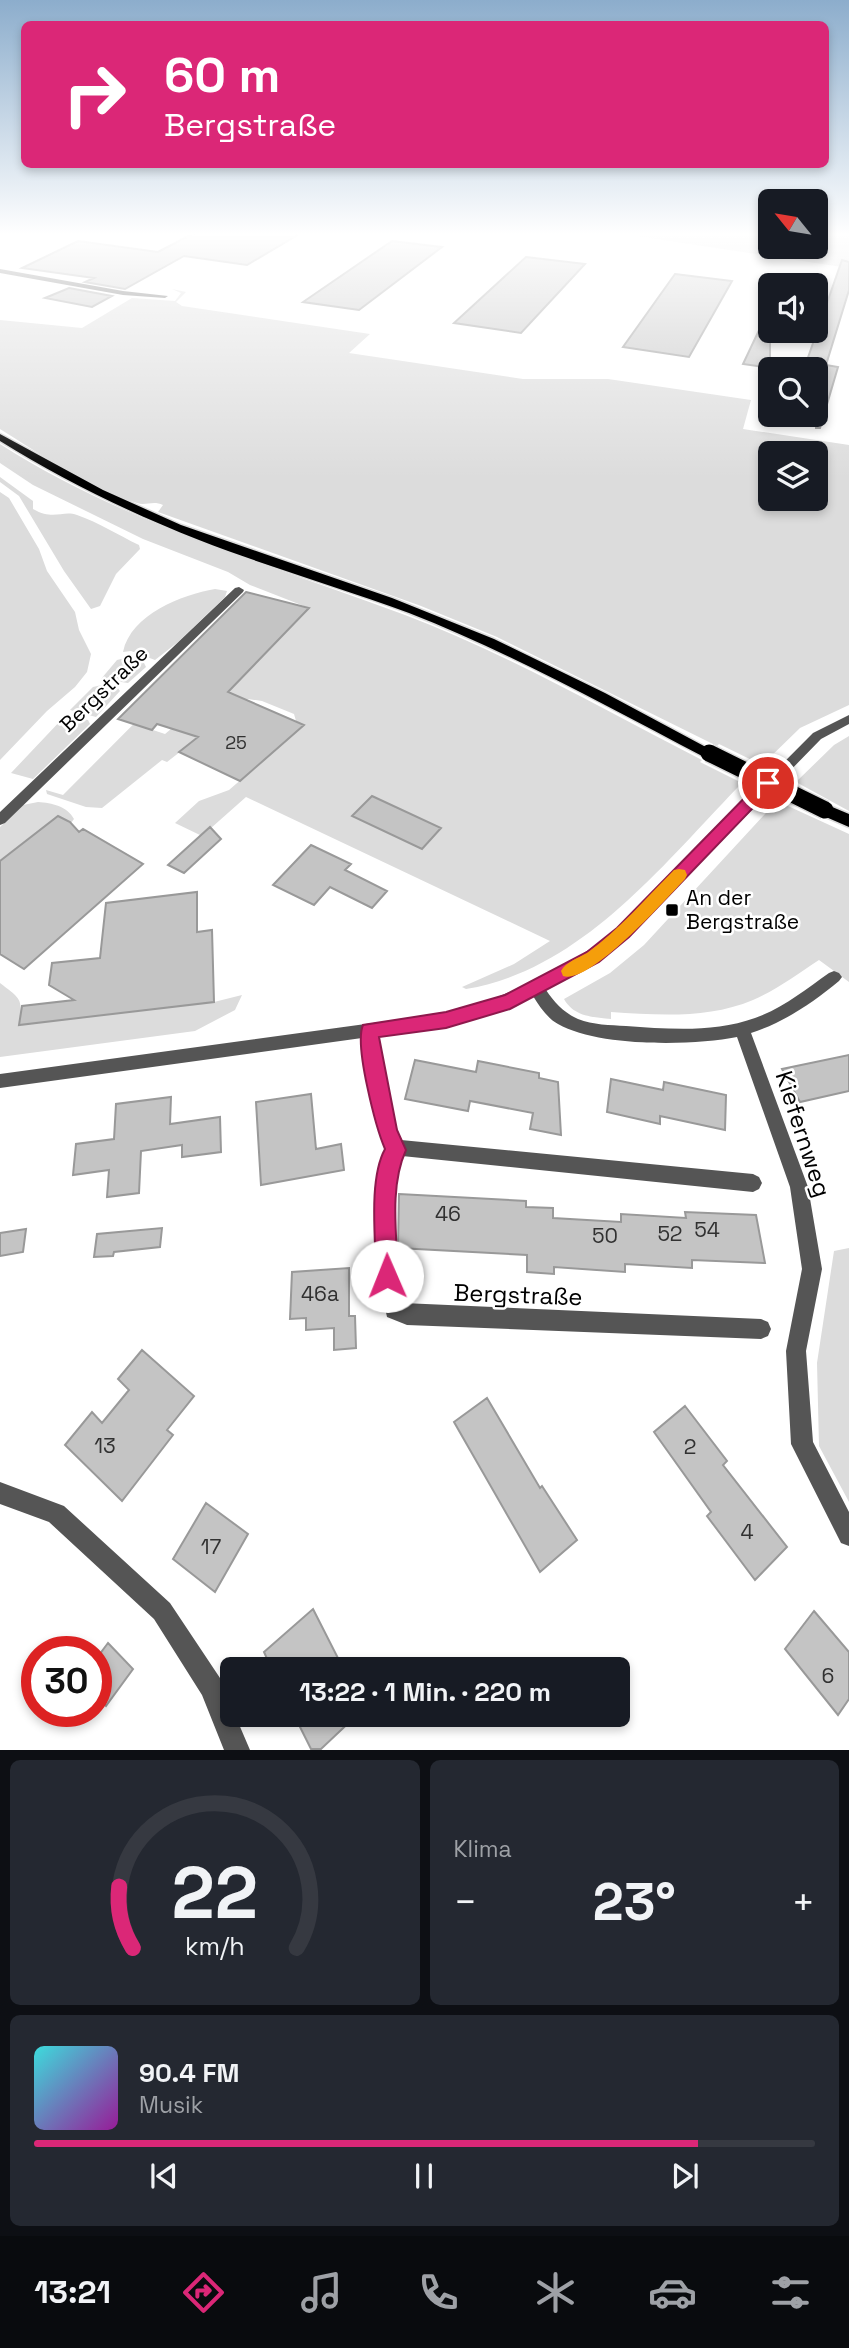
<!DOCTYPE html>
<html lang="de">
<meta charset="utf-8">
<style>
:root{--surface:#171b24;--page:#242831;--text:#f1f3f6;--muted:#9ea1a6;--line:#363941;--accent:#db2777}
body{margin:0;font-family:"Space Grotesk",sans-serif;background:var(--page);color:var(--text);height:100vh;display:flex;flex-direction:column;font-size:26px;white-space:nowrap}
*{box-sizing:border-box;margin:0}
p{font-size:23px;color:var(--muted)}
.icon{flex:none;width:38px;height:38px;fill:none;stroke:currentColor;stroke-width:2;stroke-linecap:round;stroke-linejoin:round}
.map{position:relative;height:1750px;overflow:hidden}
.sheet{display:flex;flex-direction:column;gap:10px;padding:10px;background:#0d0f14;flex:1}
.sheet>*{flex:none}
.banner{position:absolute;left:21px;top:21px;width:808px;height:147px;border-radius:10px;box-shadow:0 4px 10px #0003;background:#db2777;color:#fff;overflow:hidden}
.needle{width:46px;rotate:300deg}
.controls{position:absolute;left:758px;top:189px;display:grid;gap:14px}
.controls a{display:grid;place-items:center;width:70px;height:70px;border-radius:10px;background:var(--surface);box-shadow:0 4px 10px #0003;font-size:35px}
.speed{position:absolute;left:21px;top:1636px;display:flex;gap:14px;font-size:35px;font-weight:700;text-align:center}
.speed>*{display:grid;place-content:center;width:91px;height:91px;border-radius:50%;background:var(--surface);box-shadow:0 4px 10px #0003;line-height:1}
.speed .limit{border:10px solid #d22;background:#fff;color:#111}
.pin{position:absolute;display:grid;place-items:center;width:60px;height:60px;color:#fff;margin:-30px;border:4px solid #fff;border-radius:50%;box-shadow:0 2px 7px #0007}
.me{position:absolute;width:77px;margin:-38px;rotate:359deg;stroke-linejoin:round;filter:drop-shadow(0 0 5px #0008)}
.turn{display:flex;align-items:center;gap:24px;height:147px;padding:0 28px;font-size:32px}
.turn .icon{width:91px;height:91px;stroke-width:2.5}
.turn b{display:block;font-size:49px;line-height:60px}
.big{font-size:52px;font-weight:700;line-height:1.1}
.sheet .card{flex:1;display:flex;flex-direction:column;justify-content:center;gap:10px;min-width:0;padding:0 24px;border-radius:10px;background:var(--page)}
.sheet .dial{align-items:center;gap:0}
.dial svg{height:182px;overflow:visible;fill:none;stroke:var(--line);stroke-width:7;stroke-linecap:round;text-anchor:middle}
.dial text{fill:var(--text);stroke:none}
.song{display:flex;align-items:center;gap:21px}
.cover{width:84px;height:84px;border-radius:10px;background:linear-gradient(135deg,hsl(180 70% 55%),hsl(300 70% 35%))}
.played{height:7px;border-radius:4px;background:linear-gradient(90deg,var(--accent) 85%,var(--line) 85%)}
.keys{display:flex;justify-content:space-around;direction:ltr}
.heat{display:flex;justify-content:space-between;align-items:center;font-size:38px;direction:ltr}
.sheet .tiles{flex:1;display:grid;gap:10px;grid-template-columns:1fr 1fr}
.card:last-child{grid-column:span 2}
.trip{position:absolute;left:220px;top:1657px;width:410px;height:70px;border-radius:10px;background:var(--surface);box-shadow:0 4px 10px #0003;font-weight:700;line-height:70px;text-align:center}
.tab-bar{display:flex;height:112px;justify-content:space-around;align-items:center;background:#090b0e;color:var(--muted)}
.tab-bar .icon{width:49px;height:49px}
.tab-bar .on{color:var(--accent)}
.tab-bar b{font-size:32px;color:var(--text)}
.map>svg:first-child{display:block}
.green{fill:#dcdcdc;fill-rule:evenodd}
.building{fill:#c4c4c4;stroke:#999;stroke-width:2}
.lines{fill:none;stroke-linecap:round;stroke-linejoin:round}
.primary-casing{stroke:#dbdbdb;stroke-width:3}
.minor{fill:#555;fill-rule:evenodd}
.primary{fill:#000;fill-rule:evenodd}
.primary-bridge-casing{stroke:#dbdbdb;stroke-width:20;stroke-linecap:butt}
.primary-bridge{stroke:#000;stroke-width:17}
.route{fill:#db2777;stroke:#8e194d;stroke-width:2}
.slow{fill:#f59e0b}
.poi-dot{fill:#000;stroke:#fff;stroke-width:2.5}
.labels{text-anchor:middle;stroke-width:5;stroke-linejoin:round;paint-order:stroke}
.number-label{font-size:18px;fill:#313131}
.street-label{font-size:21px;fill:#000;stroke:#fff}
.poi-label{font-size:21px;fill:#000;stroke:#fff;text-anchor:start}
.near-number-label{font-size:21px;fill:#313131}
.near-street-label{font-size:24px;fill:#000;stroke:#fff}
</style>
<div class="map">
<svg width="849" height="1750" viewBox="0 0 849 1750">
<rect width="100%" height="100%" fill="#fff"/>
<path class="green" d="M617,233H770V247H816V233H849V268Z
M172,289L186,292L176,302L182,306L370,334L349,353L523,379H608L751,400L743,429L849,445V705L800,728L762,765L719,744L717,746L497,637L421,606L158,512L163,505C153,500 146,506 137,503C96,492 37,452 0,429V320L82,328L132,298L175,301L181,293ZM770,453H816V499H770Z
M0,444C125,524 267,563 405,615C508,654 605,710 702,760L700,762L742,783C664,863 582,970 466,989L462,987L514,964L550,941L246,797L202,836L175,823L199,801L229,790L303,726L296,721L294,714L262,701L248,699L167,762L162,760L102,808L86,807L47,794L46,790L63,795L261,596L138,725L165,734L171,729L188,734L309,608L250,585L228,572L143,539L33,485L0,463Z
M0,477L33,501V509C54,521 62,510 77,515C98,522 118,535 139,545L140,549L116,574L100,606L91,609L64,571L19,496L0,482Z
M0,492L9,498L39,549L47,571L75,612L79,630L91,654L87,672L75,687L47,711L0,760Z
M215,589L227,591L225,597L178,642L155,660L131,651L123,652C131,614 182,595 215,589Z
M125,658L144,663L146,667L128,683L101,679L117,660Z
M102,685L117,687L120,691L96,717L70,710L93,687Z
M68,716L88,720L90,724L33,779L11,773L63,718Z
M849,736V811L796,782L834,745Z
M777,801L849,834V982L819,960C798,974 776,990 753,1000C708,1019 658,1015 611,1012V1019C593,1017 574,1017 564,999L610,973L644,945Z
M38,802C52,803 67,806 74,819L71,823L58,816L0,861V827L23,805Z
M0,983C22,1000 22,998 20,1025L214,1002L242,995L235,1010L195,1031L0,1057Z
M849,1248V1502L819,1446L817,1363L834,1251Z"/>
<path class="building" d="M194,233H301L247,265L184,256L125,289L85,282L94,278L22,268L78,241L158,252Z
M392,241L442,247L359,310L303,302Z
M526,257L585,264L521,333L454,323Z
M842,260L849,262V290L826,365L838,367L820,428H816V369H804Z
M675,274L732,281L689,357L623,347Z
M69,288L112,296L92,307L45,298Z
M770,307V368L743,364Z
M246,592L309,608L228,692L304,725L240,781L179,752L198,737L157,724L152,730L118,719Z
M372,796L441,828L422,849L352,816Z
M58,816L70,822L79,832L83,829L143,864L24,969L0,954V861Z
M210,827L221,839L184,873L168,865Z
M311,845L351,864L345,870L387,891L372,908L330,887L314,905L273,885Z
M197,892V932L212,930L214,1002L19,1025L22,1006L74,1000L49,985L52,963L100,958L106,903Z
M849,1055V1091L800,1102L782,1069Z
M415,1060L476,1072L478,1061L539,1073V1078L558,1082L561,1135L530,1129L533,1113L470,1101L468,1111L405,1099Z
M611,1079L663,1090L664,1082L726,1095L725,1130L660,1116V1124L607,1112Z
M311,1094L316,1149L341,1144L344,1170L261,1185L256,1102Z
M171,1097L170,1124L220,1117L221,1152L182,1157V1145L141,1151L139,1193L107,1197L109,1170L73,1175L76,1144L114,1139L116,1104Z
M399,1194L526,1201V1207L553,1208V1218L621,1222V1214L686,1218L685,1212L756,1215L765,1263L692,1260V1268L625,1264V1272L554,1267V1274L527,1272V1255L398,1248Z
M162,1228L160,1247L114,1252L113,1256L94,1257L97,1234Z
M26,1229L23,1252L0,1256V1233Z
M349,1268V1316H355L356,1348L334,1350V1328L306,1330V1318L290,1319L292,1272Z
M142,1350L194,1396L167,1430L173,1435L122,1501L65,1445L92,1412L102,1423L129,1390L118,1379Z
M487,1398L540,1488L542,1486L577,1540L540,1572L454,1422Z
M685,1406L727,1461L723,1465L787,1547L755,1580L707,1516L711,1512L654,1432Z
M206,1503L248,1534L215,1592L173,1559Z
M313,1609L344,1670H272L264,1652Z
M814,1611L849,1652V1699L838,1715L785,1649Z
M108,1643L133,1669L106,1706L96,1695V1659Z
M294,1715H357L321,1749H311Z"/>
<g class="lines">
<g class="primary-casing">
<path id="primary" d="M0,434L103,490L181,525L392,598L494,639L605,693L717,753L714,757H704C607,706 511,653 409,613C339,587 268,567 199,540C130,513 63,480 0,441Z
M825,804L849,814V827L819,814L817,810Z"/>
</g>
<path class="minor" d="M0,269L123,291L168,296L165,298L123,295L0,273Z
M239,587L244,590L243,592L5,823L0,825V812L235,588Z
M849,715V724L821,739L628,937L588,967L546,990C554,1002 564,1013 578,1019C593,1025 610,1025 626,1026C668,1029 714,1033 755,1018C783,1008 805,990 829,973L834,971L839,973L842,977L839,981C812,1003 785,1022 751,1033L808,1187L822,1269L806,1351L813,1442L849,1512V1546L841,1543L791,1444L786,1351L802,1269L790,1187L737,1037C692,1046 598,1047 558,1024C547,1018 540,1007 533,996C479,1021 435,1028 378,1036L385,1092L401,1140L753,1174L759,1177L762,1183L759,1189L753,1192L402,1156C386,1198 395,1260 403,1303L761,1319L768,1322L771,1329L768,1336L761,1339L407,1325L387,1317L382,1294L376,1228L378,1183L387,1150L376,1122L369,1092L362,1038L0,1088V1074L446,1013L490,1000L534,982L577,958L618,929L813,733Z
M0,1482L64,1506L170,1603L220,1678L233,1709V1715H235L250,1750H224L202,1695L154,1619L49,1522L0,1504Z"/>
<use href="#primary" class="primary"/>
<g class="primary-bridge-casing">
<path id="primary-bridge" d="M709,753L825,810"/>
</g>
<use href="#primary-bridge" class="primary-bridge"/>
</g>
<linearGradient id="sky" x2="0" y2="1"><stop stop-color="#8cadcc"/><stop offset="0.49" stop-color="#fff"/><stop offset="1" stop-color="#fff" stop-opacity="0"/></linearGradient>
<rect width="849" height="478" fill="url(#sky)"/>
<path class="route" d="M768,778L774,779L776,783L774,786L629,937L599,962L510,1009L446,1028L379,1037L397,1130L406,1150C389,1187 397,1236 398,1276L395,1284L387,1287L380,1284L376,1276C376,1241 368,1180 385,1149C376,1128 354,1045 363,1025L446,1012L505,995L587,952L617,928L763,779Z"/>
<path class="slow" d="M679,869L685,870L687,875L685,879C666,899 590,985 563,976L561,971C566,962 578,958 587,953C619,930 646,898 674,870Z"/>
<rect class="poi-dot" x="665" y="903" width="14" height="14" rx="3.5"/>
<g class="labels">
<g class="number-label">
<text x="236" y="749">25</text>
</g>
<g class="street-label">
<text transform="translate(104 689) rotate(-44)" y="7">Bergstraße</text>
</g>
<g class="poi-label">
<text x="686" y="905">An der<tspan x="686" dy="24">Bergstraße</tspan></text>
</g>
<g class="near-number-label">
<text x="448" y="1221">46</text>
<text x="707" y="1237">54</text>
<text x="670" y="1241">52</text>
<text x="605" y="1243">50</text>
<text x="320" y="1301">46a</text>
<text x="105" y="1453">13</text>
<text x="690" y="1454">2</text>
<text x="747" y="1539">4</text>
<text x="211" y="1554">17</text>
<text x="828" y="1683">6</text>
</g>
<g class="near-street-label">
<text transform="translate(803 1134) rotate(72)" y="8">Kiefernweg</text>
<text transform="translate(518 1295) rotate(2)" y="8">Bergstraße</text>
</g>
</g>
</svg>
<div class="controls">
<a><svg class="needle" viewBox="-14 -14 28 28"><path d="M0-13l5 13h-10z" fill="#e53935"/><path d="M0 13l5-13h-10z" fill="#9ea1a6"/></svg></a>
<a><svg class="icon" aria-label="sound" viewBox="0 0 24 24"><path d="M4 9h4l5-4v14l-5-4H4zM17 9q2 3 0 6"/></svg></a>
<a><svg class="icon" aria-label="search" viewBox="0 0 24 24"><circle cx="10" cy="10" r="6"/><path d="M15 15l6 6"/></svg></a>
<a><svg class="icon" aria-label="layers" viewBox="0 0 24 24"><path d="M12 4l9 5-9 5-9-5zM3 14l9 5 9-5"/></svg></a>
</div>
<div class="speed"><div class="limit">30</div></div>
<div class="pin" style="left:768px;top:783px;background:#d93025"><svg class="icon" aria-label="arrive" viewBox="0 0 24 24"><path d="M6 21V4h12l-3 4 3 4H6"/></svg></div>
<svg class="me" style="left:387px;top:1276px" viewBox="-20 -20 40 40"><circle r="19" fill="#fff"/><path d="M0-13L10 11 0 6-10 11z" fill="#db2777"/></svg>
<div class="trip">13:22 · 1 Min. · 220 m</div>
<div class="banner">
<div class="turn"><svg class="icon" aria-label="right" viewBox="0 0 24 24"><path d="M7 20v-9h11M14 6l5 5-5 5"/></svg><div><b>60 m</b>Bergstraße</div></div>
</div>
</div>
<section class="sheet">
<div class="tiles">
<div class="card dial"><svg viewBox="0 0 100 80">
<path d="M14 69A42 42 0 1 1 86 69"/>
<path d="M14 69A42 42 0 0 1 8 42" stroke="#db2777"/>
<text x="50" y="56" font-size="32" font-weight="700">22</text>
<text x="50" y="72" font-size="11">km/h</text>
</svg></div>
<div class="card"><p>Klima</p>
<div class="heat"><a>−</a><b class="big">23°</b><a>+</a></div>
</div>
<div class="card">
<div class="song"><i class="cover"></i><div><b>90.4 FM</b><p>Musik</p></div></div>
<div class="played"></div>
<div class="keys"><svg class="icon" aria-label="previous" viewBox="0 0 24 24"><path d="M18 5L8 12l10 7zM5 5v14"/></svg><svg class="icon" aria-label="pause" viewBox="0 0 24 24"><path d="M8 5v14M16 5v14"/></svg><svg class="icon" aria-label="next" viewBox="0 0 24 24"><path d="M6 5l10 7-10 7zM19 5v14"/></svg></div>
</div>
</div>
</section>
<nav class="tab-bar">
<b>13:21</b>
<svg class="icon on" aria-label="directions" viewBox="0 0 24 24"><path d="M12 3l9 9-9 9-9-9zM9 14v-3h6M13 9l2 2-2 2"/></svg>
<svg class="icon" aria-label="music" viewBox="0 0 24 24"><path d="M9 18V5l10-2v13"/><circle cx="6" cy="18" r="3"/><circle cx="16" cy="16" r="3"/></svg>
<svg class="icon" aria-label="phone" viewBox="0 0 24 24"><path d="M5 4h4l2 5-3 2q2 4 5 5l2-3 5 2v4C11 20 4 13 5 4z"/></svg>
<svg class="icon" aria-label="climate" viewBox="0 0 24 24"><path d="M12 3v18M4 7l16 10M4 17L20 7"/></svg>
<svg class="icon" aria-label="car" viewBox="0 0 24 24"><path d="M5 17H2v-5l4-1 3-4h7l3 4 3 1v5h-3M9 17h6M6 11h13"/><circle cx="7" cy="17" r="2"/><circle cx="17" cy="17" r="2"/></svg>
<svg class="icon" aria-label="filters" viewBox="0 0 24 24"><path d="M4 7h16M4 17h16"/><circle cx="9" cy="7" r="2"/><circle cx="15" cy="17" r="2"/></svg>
</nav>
